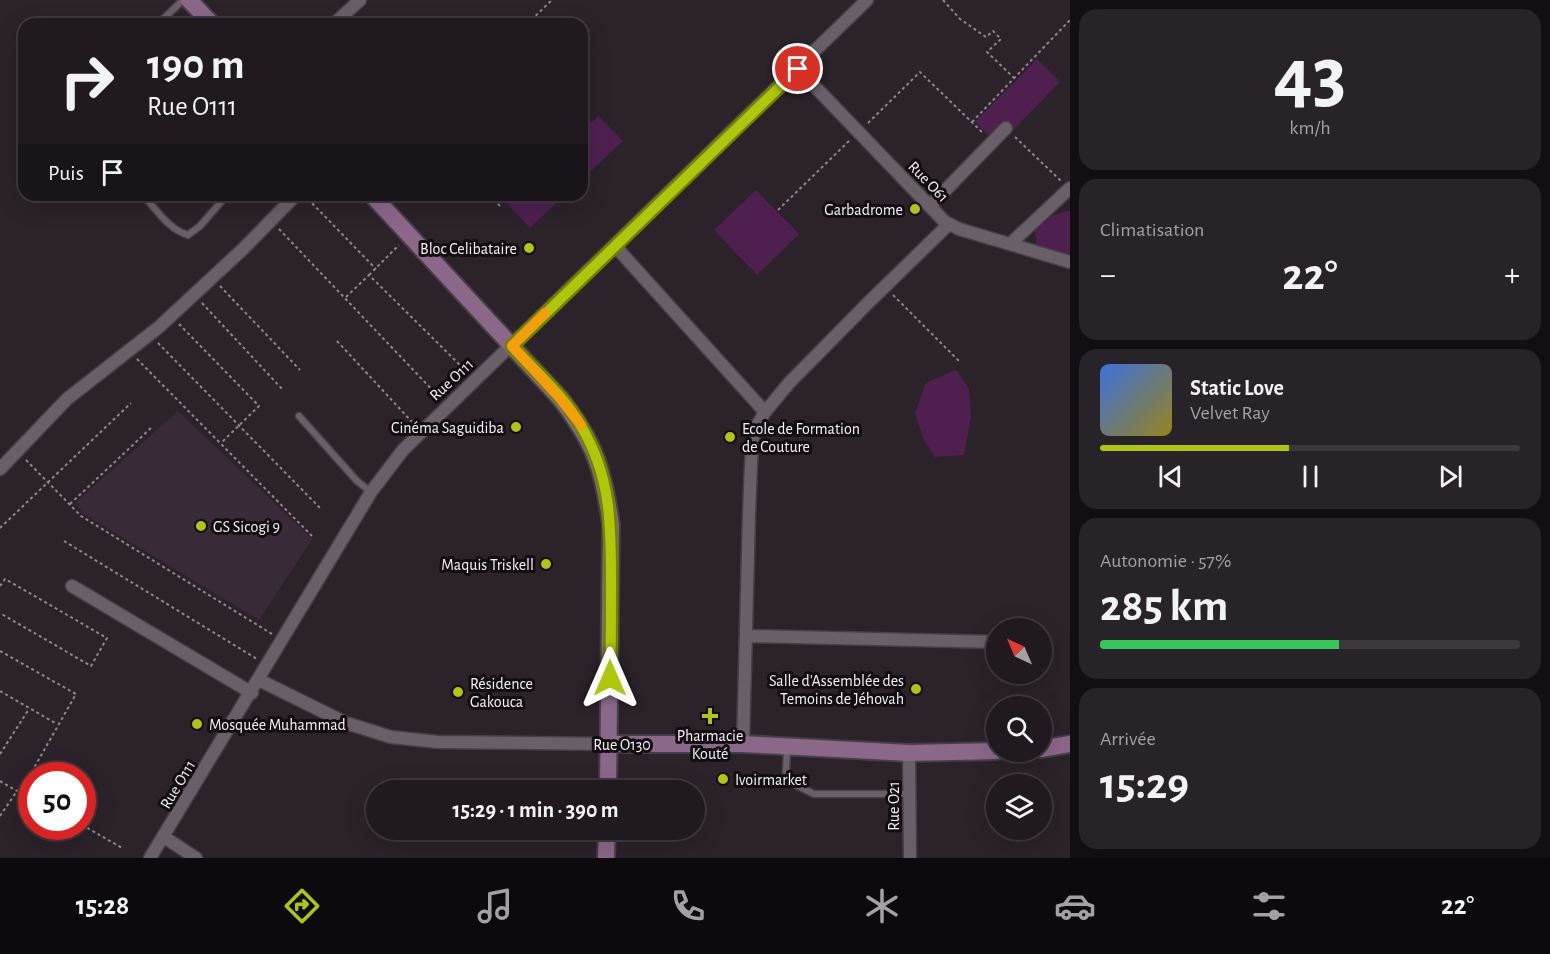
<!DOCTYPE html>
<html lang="fr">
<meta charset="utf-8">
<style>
:root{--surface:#201a20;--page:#282329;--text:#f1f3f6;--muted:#a2a1a5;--line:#3d383e;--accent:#aec60c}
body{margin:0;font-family:"Alegreya Sans",sans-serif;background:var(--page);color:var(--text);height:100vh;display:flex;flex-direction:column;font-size:22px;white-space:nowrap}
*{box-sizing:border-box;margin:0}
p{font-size:20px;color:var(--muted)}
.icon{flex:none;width:33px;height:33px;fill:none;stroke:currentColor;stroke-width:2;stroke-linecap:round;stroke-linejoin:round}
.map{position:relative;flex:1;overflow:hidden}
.panel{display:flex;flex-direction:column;gap:9px;padding:9px;background:#120e12;width:480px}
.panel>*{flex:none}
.guide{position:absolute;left:18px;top:18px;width:570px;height:183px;border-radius:18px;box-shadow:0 6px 24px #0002,0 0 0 2px var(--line);background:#201a20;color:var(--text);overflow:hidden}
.needle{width:39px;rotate:316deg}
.buttons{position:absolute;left:986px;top:618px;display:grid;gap:12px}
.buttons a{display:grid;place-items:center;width:66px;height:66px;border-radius:50%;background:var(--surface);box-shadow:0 6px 24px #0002,0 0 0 2px var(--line);font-size:30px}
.speed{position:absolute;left:18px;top:762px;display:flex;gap:12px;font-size:30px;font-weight:700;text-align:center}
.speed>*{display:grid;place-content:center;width:78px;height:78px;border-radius:50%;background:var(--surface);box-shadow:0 6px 24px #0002,0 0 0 2px var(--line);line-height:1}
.speed .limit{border:9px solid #d22;background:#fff;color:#111}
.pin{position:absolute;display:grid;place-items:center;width:51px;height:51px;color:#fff;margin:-26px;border:3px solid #fff;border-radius:50%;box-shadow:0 2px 6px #0007}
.me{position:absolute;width:66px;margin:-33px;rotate:0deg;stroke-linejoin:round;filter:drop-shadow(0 0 4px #0008)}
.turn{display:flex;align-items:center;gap:21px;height:126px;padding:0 30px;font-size:27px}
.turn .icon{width:78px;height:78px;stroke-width:2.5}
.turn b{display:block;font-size:42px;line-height:51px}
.then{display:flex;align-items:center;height:57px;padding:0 30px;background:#0003;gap:12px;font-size:22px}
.big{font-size:45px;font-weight:700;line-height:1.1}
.panel .tile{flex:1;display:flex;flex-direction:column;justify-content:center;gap:9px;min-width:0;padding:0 21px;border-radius:18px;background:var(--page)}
.panel .dial{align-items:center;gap:0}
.dial b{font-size:78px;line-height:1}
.song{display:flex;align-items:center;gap:18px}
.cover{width:72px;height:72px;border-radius:9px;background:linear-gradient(135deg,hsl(220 70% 55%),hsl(50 70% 35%))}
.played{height:6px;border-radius:3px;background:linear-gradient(90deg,var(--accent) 45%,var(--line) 45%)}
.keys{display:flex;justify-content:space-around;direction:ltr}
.heat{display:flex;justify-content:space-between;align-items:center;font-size:33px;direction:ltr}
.charge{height:9px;border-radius:4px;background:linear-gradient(90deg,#34c759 57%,var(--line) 0)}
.trip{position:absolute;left:366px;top:780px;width:339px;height:60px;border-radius:30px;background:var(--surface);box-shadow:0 6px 24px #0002,0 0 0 2px var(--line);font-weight:700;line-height:60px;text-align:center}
.tab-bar{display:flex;height:96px;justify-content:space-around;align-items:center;background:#0d0a0d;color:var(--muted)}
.tab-bar .icon{width:42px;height:42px}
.tab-bar .selected{color:var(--accent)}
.tab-bar b{font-size:27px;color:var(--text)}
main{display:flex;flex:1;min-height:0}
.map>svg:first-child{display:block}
.built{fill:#382a37}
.green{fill:#4f204f}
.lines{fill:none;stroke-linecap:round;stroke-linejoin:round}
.lane-casing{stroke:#453f45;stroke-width:9}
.street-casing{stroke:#453f45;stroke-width:15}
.secondary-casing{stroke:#453f45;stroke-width:20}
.path{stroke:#8f888f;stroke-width:2;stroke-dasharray:3 3;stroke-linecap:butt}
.lane{stroke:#695f68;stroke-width:6}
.street{stroke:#695f68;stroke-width:12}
.secondary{stroke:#8b6789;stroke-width:16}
.route-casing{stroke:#718108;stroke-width:15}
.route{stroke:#aec60c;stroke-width:10}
.slow{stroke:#f59e0b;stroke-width:10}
.poi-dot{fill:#aec60c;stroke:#110d11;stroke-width:2}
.labels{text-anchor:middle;stroke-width:6;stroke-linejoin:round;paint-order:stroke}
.street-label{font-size:16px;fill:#f8f2f8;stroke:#110d11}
.poi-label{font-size:16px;fill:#f8f2f8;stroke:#110d11;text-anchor:end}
</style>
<main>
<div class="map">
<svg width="1070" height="858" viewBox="0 0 1070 858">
<rect width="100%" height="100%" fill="#2b222a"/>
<path class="built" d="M178,411L312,539L259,620L82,513L76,502Z"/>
<path class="green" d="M1037,59L1060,82L1013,130L1006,124L992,139L975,122Z
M598,116L623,141L582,179V131Z
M756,190L799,234L757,275L714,230Z
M517,195H565L530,228L508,204Z
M1070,210V259L1046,253L1036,245L1035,230L1052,216Z
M956,370L969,389L971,417L964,455L935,457L923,438L915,413L926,383Z"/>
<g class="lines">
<g class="lane-casing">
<path id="lane" d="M158,24L183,0
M143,195C157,210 168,229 188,235L200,226L227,195
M299,416L357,481L371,492
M787,747L786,772L796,785L814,794H909"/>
</g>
<g class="street-casing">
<path id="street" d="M334,24L360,0
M798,69L944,221L959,229L1070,262
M930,206L1006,128
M1010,244L1070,188
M615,246L765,412
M0,469L67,399L159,327L243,249L296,195
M72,586L252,693
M747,636L996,642
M259,680L346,723L391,737L438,742L610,744
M743,744L749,514L752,441L756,427L765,412L789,383L869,302L949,224
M909,753L910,858
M164,837L196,858
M150,858L371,492L403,450L867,0"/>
</g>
<g class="secondary-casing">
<path id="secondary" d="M189,0L212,24
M372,195L559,397C595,443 603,468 611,525L608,790
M610,744H743L909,753L996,751
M1041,749L1070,744
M606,858L607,830"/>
</g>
<path class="path" d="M943,0L960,19L986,37L993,31L1001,39L987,52L1014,78
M527,24L552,0
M972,122L1070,20
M868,123L920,72L984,134
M1015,137L1061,181
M490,195L500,206
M308,199L376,269
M778,210L849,141
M279,229L439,397
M369,275L399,245
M220,286L300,370
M893,295L959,361
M346,297L369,275L466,371
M202,303L282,389
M179,324L259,406L221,443
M337,341L413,423
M158,343L320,508
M137,359L312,536
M26,460L81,516L272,634
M70,504L153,426
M0,528L131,403
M64,541L257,659
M0,586L5,579L107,638L91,666L0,613
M0,651L76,694L22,789
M0,691L57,724
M0,754L29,709
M0,781L17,791
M0,816L17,791L22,789L32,795
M82,825L122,848"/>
<use href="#lane" class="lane"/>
<use href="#street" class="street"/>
<use href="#secondary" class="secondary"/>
</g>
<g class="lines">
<g class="route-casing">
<path id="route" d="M610,678C611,647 611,617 611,586C611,527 612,478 581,426C564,396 535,371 512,346L798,69"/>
</g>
<use href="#route" class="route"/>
<path class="slow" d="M545,313L512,346L559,397L581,425"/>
</g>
<g class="poi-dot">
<circle cx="915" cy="209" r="6"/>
<circle cx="529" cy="248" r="6"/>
<circle cx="516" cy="427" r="6"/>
<circle cx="730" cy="437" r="6"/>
<circle cx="201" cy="526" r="6"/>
<circle cx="546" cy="564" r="6"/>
<circle cx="916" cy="689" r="6"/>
<circle cx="458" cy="692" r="6"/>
<path d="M707 707h6v6h6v6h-6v6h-6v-6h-6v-6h6z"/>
<circle cx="197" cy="724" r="6"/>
<circle cx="723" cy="779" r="6"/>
</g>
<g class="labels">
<g class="street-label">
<text transform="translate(929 181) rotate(46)" y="6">Rue O61</text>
<text transform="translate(451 379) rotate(-43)" y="6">Rue O111</text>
<text x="622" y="750">Rue O130</text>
<text transform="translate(177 784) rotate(-59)" y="6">Rue O111</text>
<text transform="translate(893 806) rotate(-90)" y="6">Rue O21</text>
</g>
<g class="poi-label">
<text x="903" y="215">Garbadrome</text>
<text x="517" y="254">Bloc Celibataire</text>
<text x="504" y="433">Cinéma Saguidiba</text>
<text x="742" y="434" text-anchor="start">Ecole de Formation<tspan x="742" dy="18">de Couture</tspan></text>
<text x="213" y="532" text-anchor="start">GS Sicogi 9</text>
<text x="534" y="570">Maquis Triskell</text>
<text x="904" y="686">Salle d'Assemblée des<tspan x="904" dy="18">Temoins de Jéhovah</tspan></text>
<text x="470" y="689" text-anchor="start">Résidence<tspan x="470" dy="18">Gakouca</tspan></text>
<text x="209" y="730" text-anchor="start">Mosquée Muhammad</text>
<text x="710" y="741" text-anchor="middle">Pharmacie<tspan x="710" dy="18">Kouté</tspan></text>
<text x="735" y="785" text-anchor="start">Ivoirmarket</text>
</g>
</g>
</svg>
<div class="buttons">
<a><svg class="needle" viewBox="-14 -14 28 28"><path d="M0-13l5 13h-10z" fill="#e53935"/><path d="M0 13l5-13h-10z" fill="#a2a1a5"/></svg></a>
<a><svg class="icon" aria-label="search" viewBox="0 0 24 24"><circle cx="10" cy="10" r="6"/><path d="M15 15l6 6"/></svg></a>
<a><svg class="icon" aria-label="layers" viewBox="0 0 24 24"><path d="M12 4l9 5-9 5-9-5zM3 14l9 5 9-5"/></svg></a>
</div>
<div class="speed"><div class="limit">50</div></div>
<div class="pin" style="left:798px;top:69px;background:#d93025"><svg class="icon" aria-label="arrive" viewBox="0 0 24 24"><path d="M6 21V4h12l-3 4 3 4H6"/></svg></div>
<svg class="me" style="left:610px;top:678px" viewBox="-20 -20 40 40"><path d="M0-17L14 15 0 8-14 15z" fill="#aec60c" stroke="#fff" stroke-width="4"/></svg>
<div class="trip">15:29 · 1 min · 390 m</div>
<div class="guide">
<div class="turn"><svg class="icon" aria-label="right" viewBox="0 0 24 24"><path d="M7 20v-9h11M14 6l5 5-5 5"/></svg><div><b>190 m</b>Rue O111</div></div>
<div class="then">Puis<svg class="icon" aria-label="arrive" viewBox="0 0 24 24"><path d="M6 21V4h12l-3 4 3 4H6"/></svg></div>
</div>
</div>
<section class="panel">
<div class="tile dial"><b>43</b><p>km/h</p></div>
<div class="tile"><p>Climatisation</p>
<div class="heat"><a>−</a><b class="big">22°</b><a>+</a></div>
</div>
<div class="tile">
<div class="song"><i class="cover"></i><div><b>Static Love</b><p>Velvet Ray</p></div></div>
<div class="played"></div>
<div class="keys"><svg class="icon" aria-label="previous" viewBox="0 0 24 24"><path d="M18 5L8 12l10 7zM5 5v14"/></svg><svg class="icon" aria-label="pause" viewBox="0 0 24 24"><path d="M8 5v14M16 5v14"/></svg><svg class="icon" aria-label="next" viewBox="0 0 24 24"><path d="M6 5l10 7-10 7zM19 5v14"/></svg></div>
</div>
<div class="tile"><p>Autonomie · 57%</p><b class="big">285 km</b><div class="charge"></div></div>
<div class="tile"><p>Arrivée</p><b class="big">15:29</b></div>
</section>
</main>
<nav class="tab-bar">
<b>15:28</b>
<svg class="icon selected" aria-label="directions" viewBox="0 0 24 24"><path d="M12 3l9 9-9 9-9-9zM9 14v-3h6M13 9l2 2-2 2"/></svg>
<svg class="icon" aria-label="music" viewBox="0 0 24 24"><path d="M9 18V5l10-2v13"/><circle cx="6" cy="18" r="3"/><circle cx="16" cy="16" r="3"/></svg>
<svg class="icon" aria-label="phone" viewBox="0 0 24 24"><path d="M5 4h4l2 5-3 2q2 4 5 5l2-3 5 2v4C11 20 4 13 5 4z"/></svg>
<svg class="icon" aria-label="climate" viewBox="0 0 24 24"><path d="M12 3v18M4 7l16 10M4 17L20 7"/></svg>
<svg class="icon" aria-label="car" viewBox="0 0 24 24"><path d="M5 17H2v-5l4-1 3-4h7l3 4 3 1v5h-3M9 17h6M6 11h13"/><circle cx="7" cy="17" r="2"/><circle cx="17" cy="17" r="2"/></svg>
<svg class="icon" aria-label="filters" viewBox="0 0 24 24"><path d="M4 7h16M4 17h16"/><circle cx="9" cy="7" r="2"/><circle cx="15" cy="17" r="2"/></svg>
<b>22°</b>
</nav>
